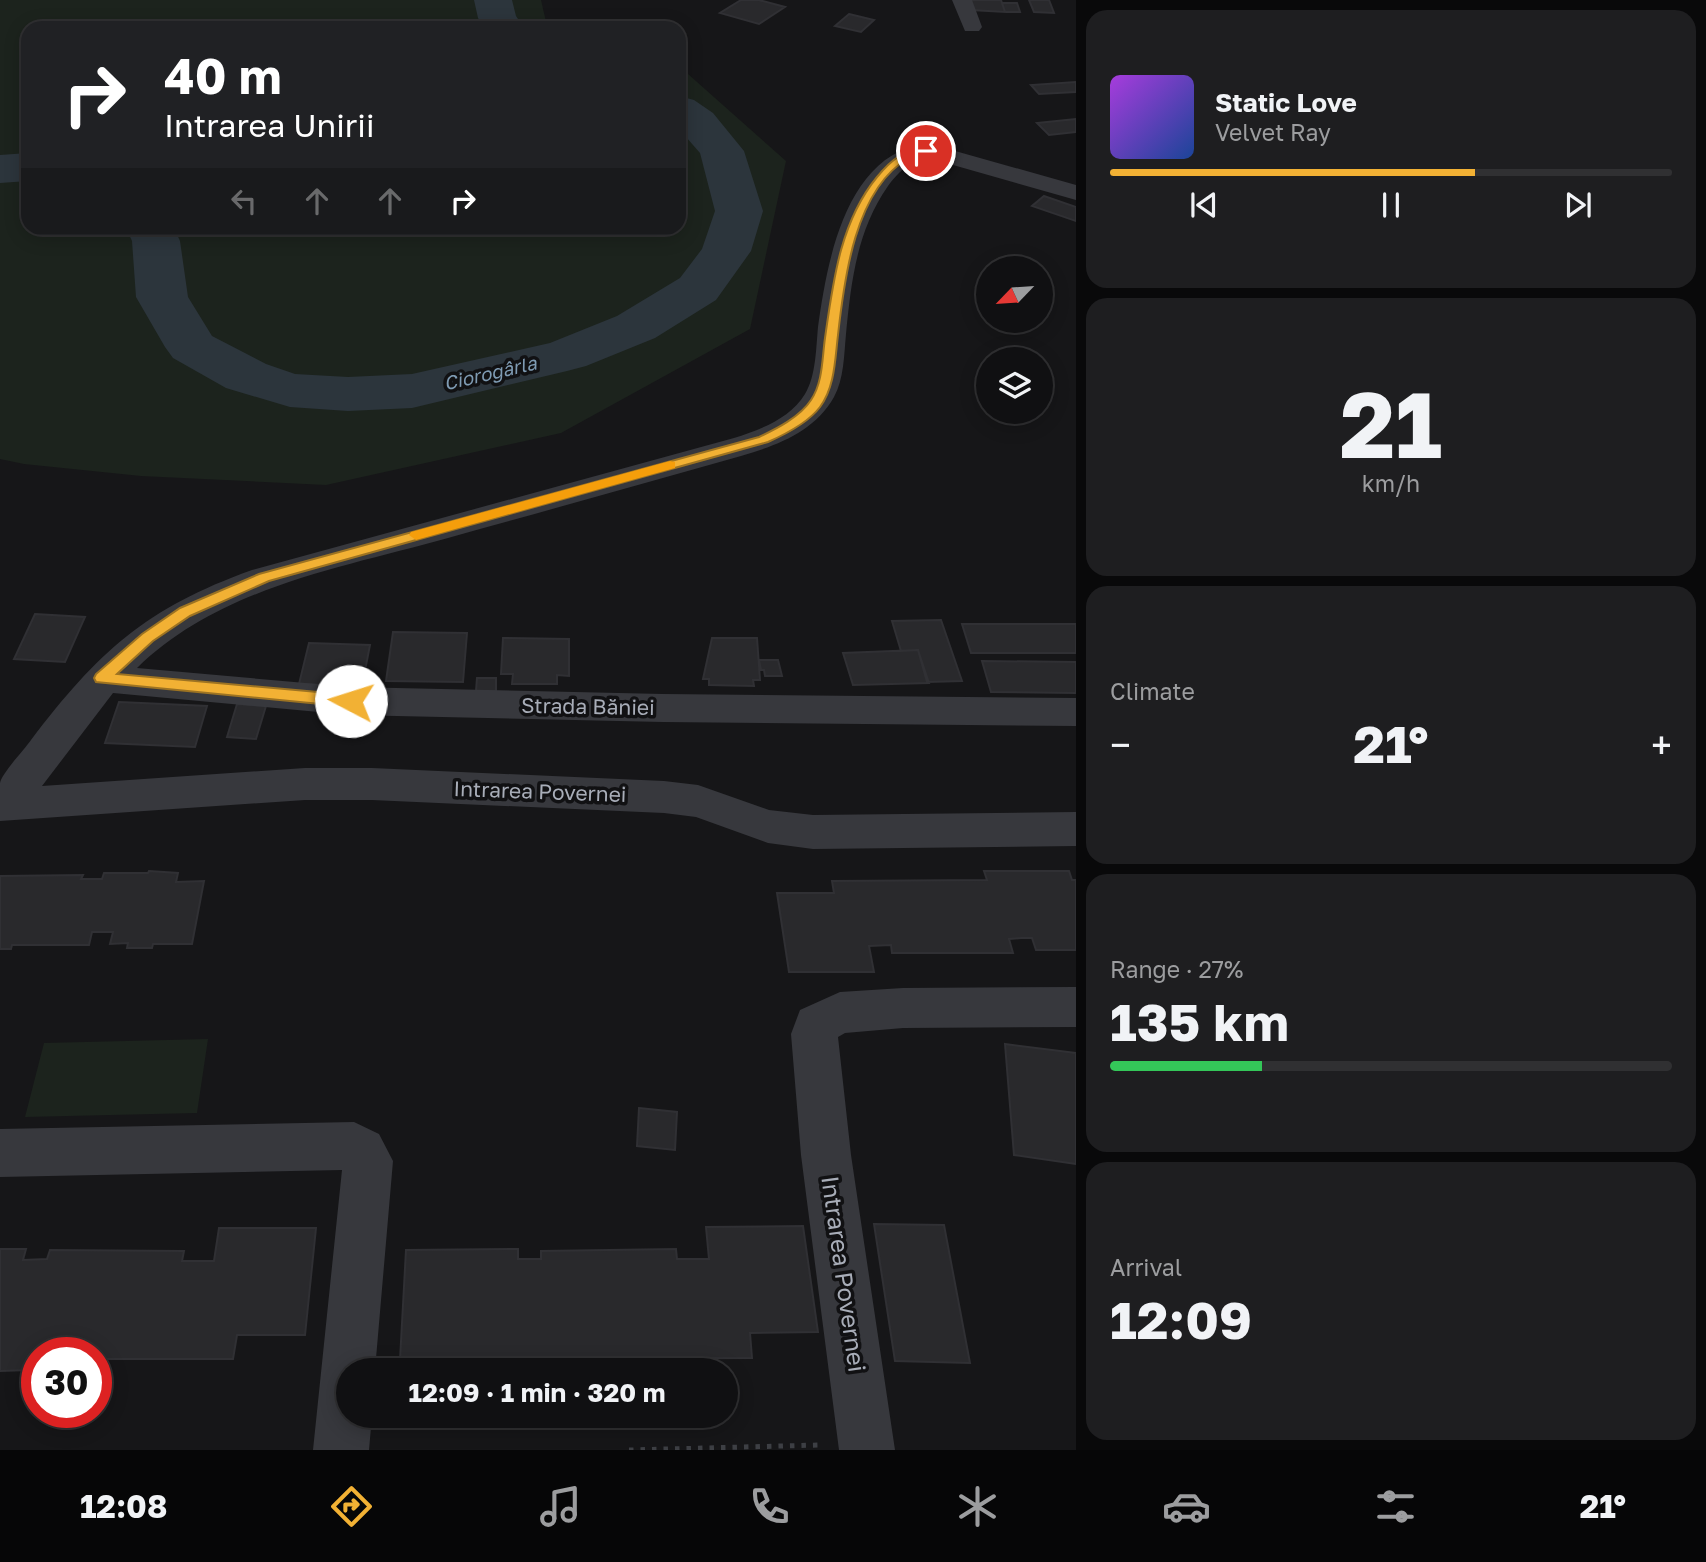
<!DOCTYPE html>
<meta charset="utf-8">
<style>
:root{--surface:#101012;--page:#1e1e20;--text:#f1f3f6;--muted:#9c9d9f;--line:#303032;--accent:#f2b134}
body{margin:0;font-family:"Golos Text",sans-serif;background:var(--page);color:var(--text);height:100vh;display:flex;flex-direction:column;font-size:26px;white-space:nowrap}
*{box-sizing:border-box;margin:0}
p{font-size:23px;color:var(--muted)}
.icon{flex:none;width:38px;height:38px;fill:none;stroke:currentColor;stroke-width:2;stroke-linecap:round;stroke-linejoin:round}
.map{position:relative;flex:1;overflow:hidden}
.side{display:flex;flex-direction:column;gap:10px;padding:10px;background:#09090a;width:630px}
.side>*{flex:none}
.guide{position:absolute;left:21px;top:21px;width:665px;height:214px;border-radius:21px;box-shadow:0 4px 18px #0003,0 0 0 2px var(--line);background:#202124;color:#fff;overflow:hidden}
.needle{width:46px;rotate:245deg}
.tools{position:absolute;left:976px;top:256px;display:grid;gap:14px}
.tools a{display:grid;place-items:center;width:77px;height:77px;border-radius:50%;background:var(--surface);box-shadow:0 4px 18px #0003,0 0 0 2px var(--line);font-size:35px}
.speed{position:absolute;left:21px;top:1337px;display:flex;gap:14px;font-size:35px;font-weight:700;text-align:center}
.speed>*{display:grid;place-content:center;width:91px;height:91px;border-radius:50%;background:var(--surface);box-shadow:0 4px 18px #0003,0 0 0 2px var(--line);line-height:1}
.speed .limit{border:10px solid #d22;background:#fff;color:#111}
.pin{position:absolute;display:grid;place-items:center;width:60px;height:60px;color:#fff;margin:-30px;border:4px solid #fff;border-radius:50%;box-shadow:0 2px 7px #0007}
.me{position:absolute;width:77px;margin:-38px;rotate:275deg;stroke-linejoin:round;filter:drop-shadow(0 0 5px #0008)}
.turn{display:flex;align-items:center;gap:24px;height:147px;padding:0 28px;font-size:32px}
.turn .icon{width:91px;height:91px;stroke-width:2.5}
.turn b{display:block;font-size:49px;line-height:60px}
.lanes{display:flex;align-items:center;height:66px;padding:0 28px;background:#0003;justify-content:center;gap:35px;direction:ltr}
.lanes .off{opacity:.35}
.big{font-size:52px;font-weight:700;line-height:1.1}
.side .tile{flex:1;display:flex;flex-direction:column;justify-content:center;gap:10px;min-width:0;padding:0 24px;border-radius:21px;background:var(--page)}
.side .dial{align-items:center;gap:0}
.dial b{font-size:91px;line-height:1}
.song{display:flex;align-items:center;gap:21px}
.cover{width:84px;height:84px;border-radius:10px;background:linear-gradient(135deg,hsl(280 70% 55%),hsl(220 70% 35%))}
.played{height:7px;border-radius:4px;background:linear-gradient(90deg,var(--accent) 65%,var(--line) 65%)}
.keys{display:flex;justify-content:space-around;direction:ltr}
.heat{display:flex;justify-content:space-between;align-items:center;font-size:38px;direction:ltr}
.charge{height:10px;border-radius:5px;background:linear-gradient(90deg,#34c759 27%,var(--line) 0)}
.trip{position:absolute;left:336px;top:1358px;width:402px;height:70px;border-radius:35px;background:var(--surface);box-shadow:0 4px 18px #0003,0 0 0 2px var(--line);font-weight:700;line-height:70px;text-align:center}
.menu{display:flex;height:112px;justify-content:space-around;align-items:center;background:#060607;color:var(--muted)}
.menu .icon{width:49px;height:49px}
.menu .current{color:var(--accent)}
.menu b{font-size:32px;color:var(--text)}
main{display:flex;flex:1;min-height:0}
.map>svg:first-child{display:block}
.green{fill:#1c231d}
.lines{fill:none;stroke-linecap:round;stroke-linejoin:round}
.river{fill:#2c353c;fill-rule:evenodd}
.building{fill:#29292c;stroke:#303034;stroke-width:2}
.path{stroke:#3d3f44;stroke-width:5;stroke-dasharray:4.5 7;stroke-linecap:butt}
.minor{fill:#37383d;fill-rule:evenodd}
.route{fill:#f2b134;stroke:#9d7322;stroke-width:2}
.slow{fill:#f59e0b}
.labels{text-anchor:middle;stroke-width:7;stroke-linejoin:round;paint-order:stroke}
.far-water-label{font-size:19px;font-style:italic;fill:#7f9bb3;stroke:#111113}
.street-label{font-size:21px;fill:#a8adb8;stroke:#111113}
.near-street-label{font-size:24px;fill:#a8adb8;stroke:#111113}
</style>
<main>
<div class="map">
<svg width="1076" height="1450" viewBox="0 0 1076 1450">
<rect width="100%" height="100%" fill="#161618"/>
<path class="green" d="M0,0H541L547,26L553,28H28V228H679V66L786,161L750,329L561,433L326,485L141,476L24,464L0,459Z
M208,1039L197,1113L25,1117L44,1043Z"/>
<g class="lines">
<path class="river" d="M474,0H512L516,16L524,28H485L478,18Z
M679,96L694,100L713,113L744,151L763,211L751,251L716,300L655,338L586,366L567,371L412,408L348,411L290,407L226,388L173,358L165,347L136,297L132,241L126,228H174L180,241L188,297L212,336L266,364L295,374L348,377L412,374L550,343L617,316L680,278L702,249L715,211L700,153L679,129Z
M28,153V181L0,183V155Z"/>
</g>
<path class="building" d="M741,0H759L785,7L759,24L720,13Z
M967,0H1001L1005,12L971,10Z
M1029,0H1049L1054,13L1034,12Z
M1002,3H1017L1020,12H1005Z
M849,14L874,20L861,32L835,26Z
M1076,82V92L1039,94L1031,85Z
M1076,119V132L1049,135L1037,123Z
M1044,196L1076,207V221L1032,206Z
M35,614L85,617L65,662L14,659Z
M941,620L962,681L927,682L918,650L901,651L892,621Z
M962,624H1076V653H971Z
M393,632L467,633L463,682L386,681Z
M503,638L569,639V676L557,675V684H512L513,674H501Z
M712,638H757L760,680H753L754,686L709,685V679H703Z
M309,643L370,645L362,686L299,684Z
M918,650L929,683L853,685L843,653Z
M759,660H778L782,676H765L764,670H761Z
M982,661L1076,662V693L991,692Z
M477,678H496V691H476Z
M119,702L207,706L195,747L105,743Z
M237,704L266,706L256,739L227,737Z
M149,871L178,873L176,882L204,881L192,944H153L152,948H127L128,943L110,944L113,932H92L89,945H12L11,949H0V876L83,875L81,879H102L104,873H148Z
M984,871H1069L1072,880H1076V950H1036L1032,938H1021L1009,939L1013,953H892L891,945L869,946L874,972H789L777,893H834L832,881L987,880Z
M1005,1044L1076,1053V1164L1014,1155Z
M639,1108L677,1112L675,1150L637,1146Z
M874,1224L944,1225L970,1363L895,1361Z
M803,1226L818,1332L750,1333L752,1358L551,1359V1370H436V1359L400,1360L406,1250L518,1249V1259H541V1251L676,1249L677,1259H709L706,1227Z
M219,1228H316L305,1335H237L233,1359H96V1353H37V1359H31L28,1370L0,1371V1249H26L23,1260L47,1259L50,1250L184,1251L182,1261H214Z"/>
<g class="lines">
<path class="path" d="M629,1450L820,1445"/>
<path class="minor" d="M952,0H972L982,27L979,31H965Z
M917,145L941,147L1076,185V200L932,159C912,159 899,171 888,186C857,230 851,282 846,334C844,355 844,379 834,397C814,432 778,445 741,456C644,483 546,511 448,538C341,568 220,587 137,668L351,687L663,694L1076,698V726L663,722L351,715L113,693L42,786L305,768H372L664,781L698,785L769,810L813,815L1076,812V846L813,849L768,843L696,817L664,813L372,800H305L0,821C0,810 0,795 0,783C2,773 24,750 31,740C98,652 146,608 252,570L734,438C759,430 790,419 805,394C816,376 816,348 818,327C827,263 844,163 917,145Z
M1076,987V1027L903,1028L845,1033L838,1037L851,1155L895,1450H839L801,1155L791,1034L800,1010L840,992L903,988Z
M354,1122L379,1134L393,1161L375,1370H348V1416H372L369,1450H313L342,1170L0,1177V1129Z"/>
</g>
<path class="route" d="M926,148L929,149V153C922,155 915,154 909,158C855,188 844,280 838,335C835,359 835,387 820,407C808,423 786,434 768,442L269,581L190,616L153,641L117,674L351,695L359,701L356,705L351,707L96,682L94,678L96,674L142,634L180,608L259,574L759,437C776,429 800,417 811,400C823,382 822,359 825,338C833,282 840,222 877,177C892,159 902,151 926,148Z"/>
<path class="slow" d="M670,461L675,462V468L416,540L409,535L411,532Z"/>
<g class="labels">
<g class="far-water-label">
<text transform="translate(490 373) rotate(-13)" y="7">Ciorogârla</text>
</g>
<g class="street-label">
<text transform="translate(588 707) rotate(1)" y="7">Strada Băniei</text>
<text transform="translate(540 792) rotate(2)" y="7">Intrarea Povernei</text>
</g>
<g class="near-street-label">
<text transform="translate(843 1274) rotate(82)" y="8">Intrarea Povernei</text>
</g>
</g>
</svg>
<div class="tools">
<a><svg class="needle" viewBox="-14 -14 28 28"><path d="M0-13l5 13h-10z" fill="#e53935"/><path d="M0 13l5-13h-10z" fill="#9c9d9f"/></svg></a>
<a><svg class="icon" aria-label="layers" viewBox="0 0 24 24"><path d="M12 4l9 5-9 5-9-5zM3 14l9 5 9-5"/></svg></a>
</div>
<div class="speed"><div class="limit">30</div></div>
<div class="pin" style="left:926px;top:151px;background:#d93025"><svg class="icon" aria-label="arrive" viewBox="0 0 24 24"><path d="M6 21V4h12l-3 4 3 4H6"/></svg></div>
<svg class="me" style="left:351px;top:701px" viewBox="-20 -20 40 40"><circle r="19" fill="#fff"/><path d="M0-13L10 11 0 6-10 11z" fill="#f2b134"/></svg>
<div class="trip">12:09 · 1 min · 320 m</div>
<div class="guide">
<div class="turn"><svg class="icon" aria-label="right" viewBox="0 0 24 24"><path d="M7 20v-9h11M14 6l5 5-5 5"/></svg><div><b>40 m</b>Intrarea Unirii</div></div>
<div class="lanes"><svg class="icon off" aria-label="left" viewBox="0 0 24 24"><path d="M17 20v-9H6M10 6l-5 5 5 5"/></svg><svg class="icon off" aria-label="ahead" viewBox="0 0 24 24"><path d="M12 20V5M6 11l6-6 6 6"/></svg><svg class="icon off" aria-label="ahead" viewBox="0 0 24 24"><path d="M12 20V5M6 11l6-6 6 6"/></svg><svg class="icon" aria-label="right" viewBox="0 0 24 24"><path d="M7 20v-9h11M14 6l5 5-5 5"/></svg></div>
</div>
</div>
<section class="side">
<div class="tile">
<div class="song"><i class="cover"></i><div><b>Static Love</b><p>Velvet Ray</p></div></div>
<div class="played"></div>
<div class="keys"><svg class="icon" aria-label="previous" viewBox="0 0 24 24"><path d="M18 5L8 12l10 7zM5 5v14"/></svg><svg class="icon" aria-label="pause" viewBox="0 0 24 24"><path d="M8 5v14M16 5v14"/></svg><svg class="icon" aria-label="next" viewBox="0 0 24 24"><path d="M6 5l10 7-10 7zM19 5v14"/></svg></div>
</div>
<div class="tile dial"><b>21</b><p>km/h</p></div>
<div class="tile"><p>Climate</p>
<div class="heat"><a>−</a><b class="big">21°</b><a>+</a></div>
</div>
<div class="tile"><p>Range · 27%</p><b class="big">135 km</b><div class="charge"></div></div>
<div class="tile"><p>Arrival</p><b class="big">12:09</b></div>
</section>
</main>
<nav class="menu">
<b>12:08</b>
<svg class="icon current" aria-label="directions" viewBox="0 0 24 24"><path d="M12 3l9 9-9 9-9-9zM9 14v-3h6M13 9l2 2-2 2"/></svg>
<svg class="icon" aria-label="music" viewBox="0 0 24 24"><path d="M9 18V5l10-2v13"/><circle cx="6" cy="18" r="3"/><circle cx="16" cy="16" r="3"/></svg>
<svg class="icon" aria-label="phone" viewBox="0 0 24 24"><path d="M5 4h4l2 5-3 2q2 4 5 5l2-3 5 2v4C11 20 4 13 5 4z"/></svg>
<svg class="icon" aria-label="climate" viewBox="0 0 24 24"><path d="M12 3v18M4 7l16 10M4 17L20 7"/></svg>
<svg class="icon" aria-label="car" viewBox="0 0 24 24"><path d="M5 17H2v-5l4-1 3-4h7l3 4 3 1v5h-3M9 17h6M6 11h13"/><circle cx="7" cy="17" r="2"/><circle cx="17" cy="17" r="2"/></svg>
<svg class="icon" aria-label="filters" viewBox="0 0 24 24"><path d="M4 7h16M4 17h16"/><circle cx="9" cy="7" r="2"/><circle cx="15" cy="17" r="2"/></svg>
<b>21°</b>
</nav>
